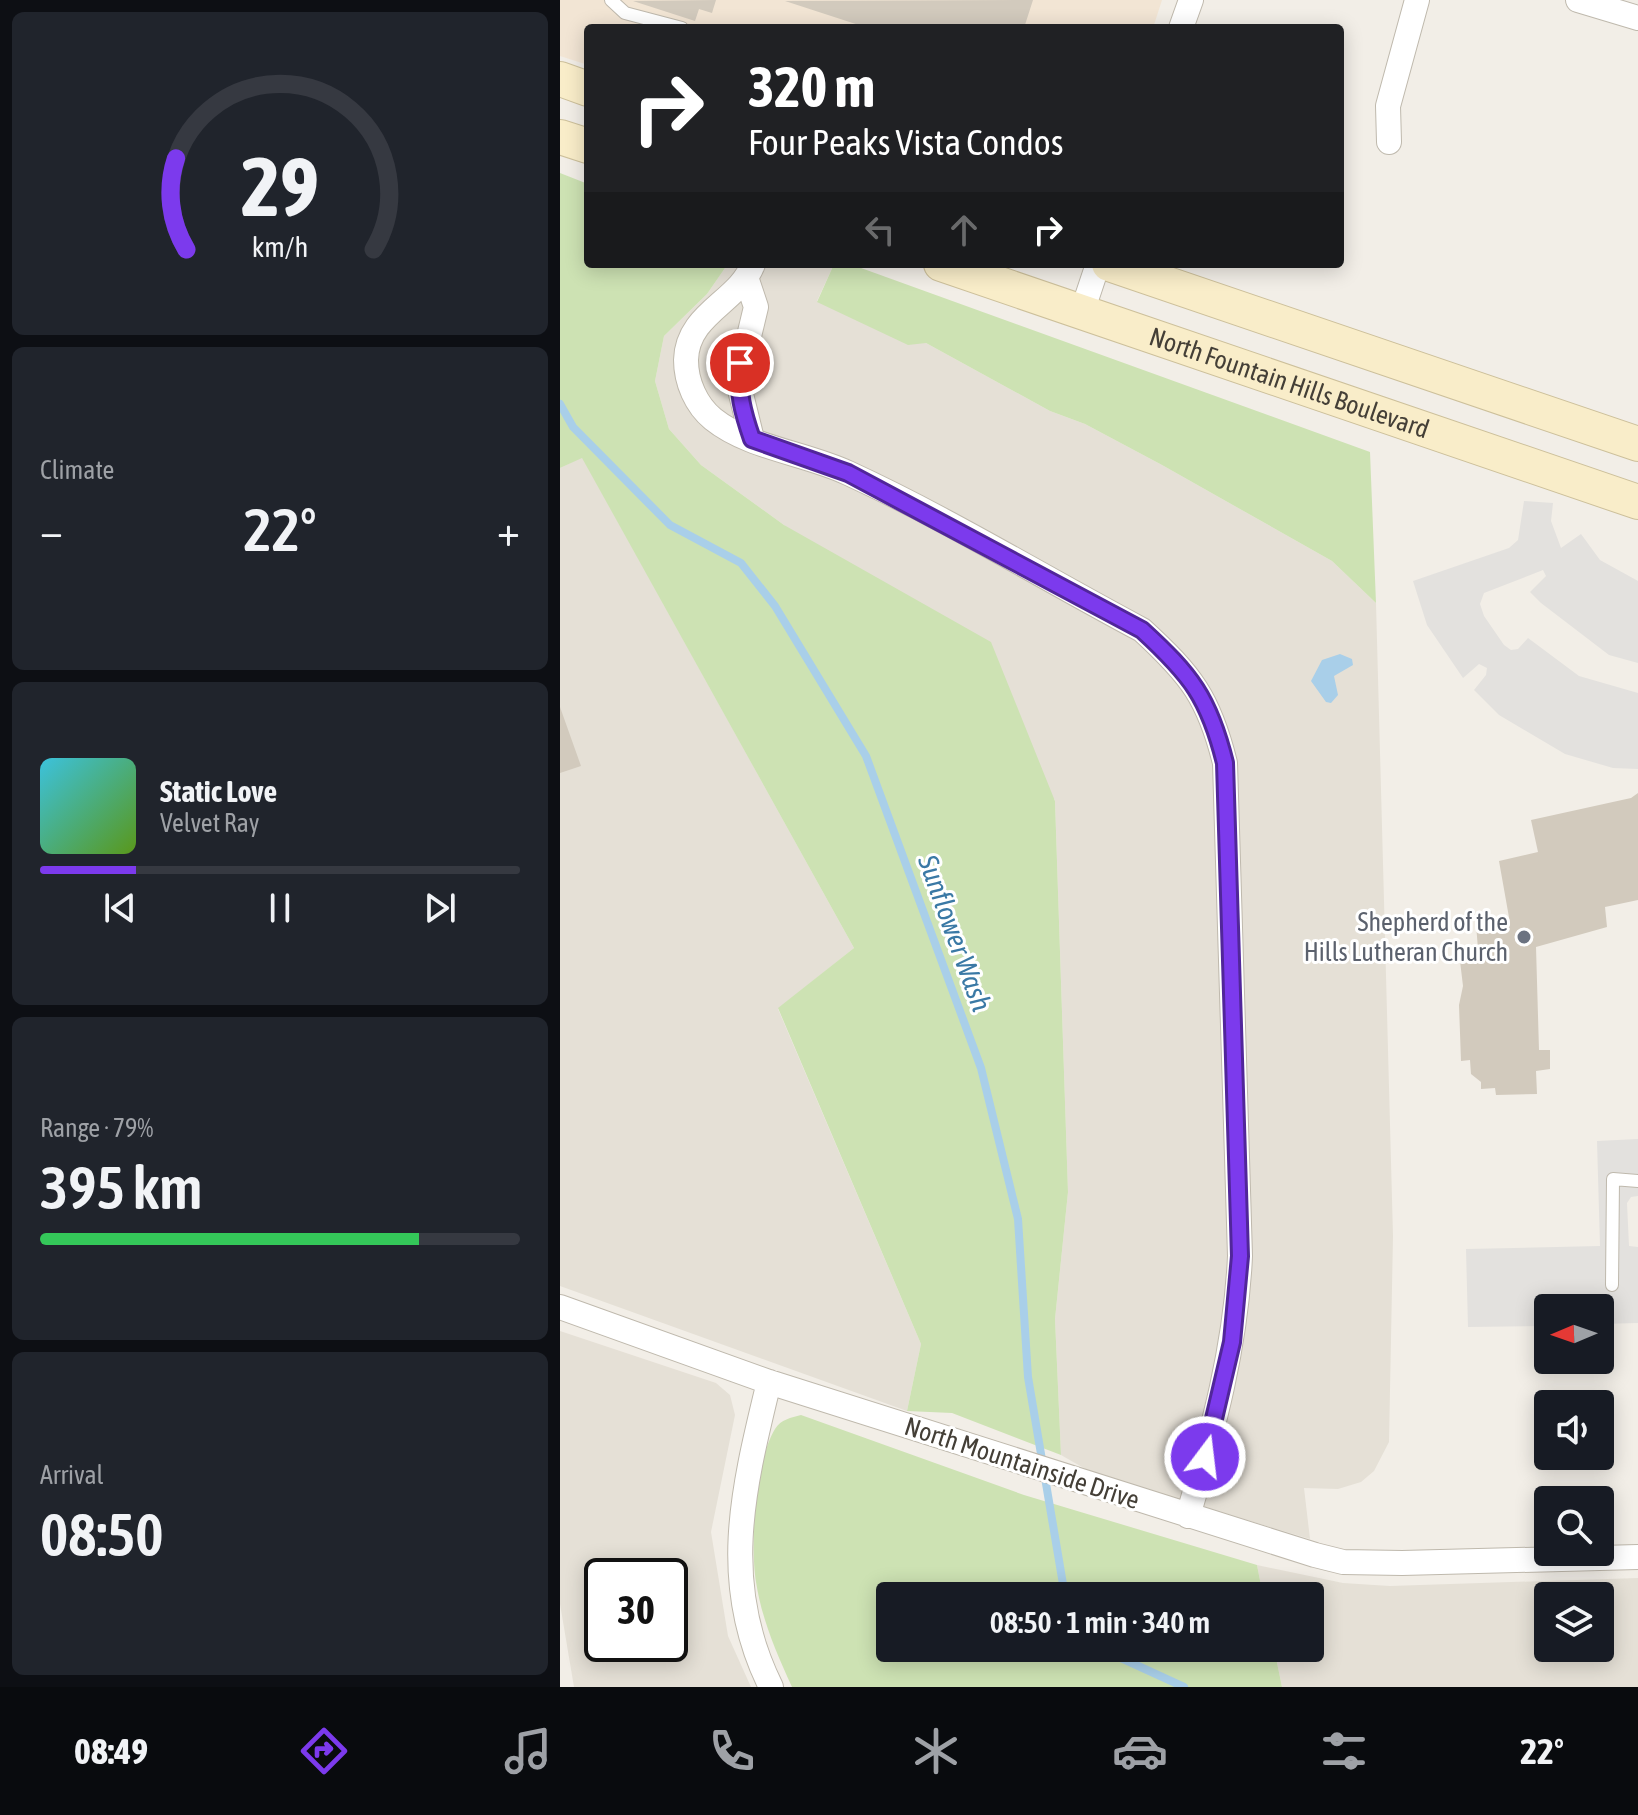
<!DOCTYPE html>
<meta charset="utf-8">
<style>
:root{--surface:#171b24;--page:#20242c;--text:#f1f3f6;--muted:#9ea1a6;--line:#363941;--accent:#7c3aed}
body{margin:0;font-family:"Asap Condensed",sans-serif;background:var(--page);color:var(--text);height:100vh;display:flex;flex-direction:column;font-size:30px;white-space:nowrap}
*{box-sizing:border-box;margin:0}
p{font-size:26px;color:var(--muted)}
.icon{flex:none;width:44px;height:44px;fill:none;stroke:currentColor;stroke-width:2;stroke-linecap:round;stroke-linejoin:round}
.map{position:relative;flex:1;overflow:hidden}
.sheet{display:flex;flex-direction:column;gap:12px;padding:12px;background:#0d0f14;width:560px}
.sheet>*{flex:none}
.hud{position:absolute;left:24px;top:24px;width:760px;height:244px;border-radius:8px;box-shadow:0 4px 20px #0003;background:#202124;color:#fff;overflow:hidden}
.needle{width:52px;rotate:268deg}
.buttons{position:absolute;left:974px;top:1294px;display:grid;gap:16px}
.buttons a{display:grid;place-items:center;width:80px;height:80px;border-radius:8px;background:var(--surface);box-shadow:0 4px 20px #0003;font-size:40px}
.speed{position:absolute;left:24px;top:1558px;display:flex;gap:16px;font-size:40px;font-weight:700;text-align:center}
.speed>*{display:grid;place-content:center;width:104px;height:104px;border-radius:50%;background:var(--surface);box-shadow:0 4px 20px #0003;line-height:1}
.speed .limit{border:4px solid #111;border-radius:12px;background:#fff;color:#111}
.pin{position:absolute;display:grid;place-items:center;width:68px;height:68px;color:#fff;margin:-34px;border:4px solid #fff;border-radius:50%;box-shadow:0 2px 8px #0007}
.me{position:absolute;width:88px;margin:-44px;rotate:15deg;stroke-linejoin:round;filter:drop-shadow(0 0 6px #0008)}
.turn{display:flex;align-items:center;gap:28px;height:168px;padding:0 32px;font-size:36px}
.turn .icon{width:104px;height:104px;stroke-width:2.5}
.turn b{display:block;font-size:56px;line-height:68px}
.lanes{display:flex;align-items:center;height:76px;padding:0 32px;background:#0003;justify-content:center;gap:40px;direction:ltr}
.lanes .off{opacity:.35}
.big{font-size:60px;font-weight:600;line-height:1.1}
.sheet .tile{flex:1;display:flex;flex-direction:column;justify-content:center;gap:12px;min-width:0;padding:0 28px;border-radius:12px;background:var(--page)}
.sheet .dial{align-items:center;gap:0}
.dial svg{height:208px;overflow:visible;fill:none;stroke:var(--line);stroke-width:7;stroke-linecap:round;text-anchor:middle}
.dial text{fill:var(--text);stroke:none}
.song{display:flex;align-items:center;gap:24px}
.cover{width:96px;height:96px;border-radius:12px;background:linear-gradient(135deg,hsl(190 70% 55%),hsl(90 70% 35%))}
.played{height:8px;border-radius:4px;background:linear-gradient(90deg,var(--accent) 20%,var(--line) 20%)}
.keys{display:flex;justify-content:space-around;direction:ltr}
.heat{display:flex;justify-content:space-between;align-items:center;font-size:44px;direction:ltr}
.charge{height:12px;border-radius:6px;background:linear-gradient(90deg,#34c759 79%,var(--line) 0)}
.trip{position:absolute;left:316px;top:1582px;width:448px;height:80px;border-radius:8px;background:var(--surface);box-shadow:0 4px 20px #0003;font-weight:600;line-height:80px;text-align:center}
.tabs{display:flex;height:128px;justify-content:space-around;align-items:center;background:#090b0e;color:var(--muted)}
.tabs .icon{width:56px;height:56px}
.tabs .current{color:var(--accent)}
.tabs b{font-size:36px;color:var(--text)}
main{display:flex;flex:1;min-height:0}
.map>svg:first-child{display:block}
.residential{fill:#e5e0d6;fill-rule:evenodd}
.commercial{fill:#f2e5d4}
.green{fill:#cde2b3}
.parking{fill:#e3e1de}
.water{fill:#a9cfe9}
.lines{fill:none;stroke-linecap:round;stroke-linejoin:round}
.stream{stroke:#a9cfe9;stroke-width:8}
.building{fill:#d2cabd}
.service-casing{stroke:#bfb9ad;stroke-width:14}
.minor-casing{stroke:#bfb9ad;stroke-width:26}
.secondary-casing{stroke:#cdc09b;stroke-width:36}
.service{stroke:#fff;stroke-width:12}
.minor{stroke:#fff;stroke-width:24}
.secondary{stroke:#f9edc9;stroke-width:34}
.route-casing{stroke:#51269a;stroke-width:20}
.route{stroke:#7c3aed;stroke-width:14}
.worship-dot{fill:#6b7280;stroke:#fff;stroke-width:3}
.labels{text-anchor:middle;stroke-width:6;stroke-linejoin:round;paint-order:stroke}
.street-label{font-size:26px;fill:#443f37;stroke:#fff}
.worship-label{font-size:26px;fill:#5b616d;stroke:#fff;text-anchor:end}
.water-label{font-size:28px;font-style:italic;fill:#3a79a5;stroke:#fff}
</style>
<main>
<section class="sheet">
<div class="tile dial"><svg viewBox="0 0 100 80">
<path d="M14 69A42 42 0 1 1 86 69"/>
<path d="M14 69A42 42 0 0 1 10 34" stroke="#7c3aed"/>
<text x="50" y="56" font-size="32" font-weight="700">29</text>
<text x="50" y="72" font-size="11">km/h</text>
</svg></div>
<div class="tile"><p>Climate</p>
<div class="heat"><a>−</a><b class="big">22°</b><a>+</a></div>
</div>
<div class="tile">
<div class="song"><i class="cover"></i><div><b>Static Love</b><p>Velvet Ray</p></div></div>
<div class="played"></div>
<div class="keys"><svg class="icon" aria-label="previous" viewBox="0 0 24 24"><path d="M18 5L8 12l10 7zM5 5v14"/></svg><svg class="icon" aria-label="pause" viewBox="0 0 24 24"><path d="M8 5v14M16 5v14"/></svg><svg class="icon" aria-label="next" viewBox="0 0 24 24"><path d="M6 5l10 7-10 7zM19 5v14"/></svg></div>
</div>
<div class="tile"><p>Range · 79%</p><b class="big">395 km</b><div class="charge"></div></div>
<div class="tile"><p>Arrival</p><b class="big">08:50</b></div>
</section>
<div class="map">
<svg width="1078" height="1687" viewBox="0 0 1078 1687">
<rect width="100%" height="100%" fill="#f2eee7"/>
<path class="residential" d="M164,264H274L257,301L357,343H366L490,411L525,424L602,465L772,561L816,603L833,1236L829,1442L814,1471L801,1482L778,1489L744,1488L750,1539L536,1475L501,1455L495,1319L508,1192L495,800L224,525L141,465L109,429L95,381L104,336L147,294L165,268Z
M22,457L294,948L218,1009L361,1344L347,1411L0,1286V468Z
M0,1331L156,1383L170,1395L175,1415L151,1532L168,1636L191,1687H14L0,1604ZM42,1576H110V1644H42Z
M697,1565L783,1583L830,1586L1078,1578V1687H722L714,1648H750V1596H703ZM988,1596H1040V1648H988Z"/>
<path class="commercial" d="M0,0H602L593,28H28V65L0,56Z"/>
<path class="green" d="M0,173L28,184V264H164L165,268L147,294L104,336L95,381L109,429L141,465L224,525L431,642L495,801L508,1192L495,1319L501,1455L392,1413L347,1411L361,1344L218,1008L294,948L22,458L0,468Z
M274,264H290L810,452L816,603L772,561L602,465L525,424L490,411L366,343L348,345L257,302Z
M241,1415L464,1495L697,1565L703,1596H330V1648H714L722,1687H232C216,1652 202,1620 196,1582C190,1544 195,1462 215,1429C221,1419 231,1418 241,1415Z"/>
<path class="parking" d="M964,501L993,503L991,521L1001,548L1021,534L1040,560L1078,581V663L1049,655L981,603L970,592L986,576L983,570L924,593L920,604L924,616L944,645L951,650L958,649L968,638L1019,676L1078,693V769L1053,768L1005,754L939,715L914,690L926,675L927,668L919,664L903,678L867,625L853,581L949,548L958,540Z
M1078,1139V1196L1071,1197L1067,1203L1069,1246L1078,1247V1323L1040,1324V1308H988V1326L908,1327L906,1249L1040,1246L1037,1141Z"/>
<path class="water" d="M780,654L792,659L793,665L774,676L778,695L771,703L766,702L751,681L762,660Z"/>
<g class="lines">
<path class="stream" d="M0,404L13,427L110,525L181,563L215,606L306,756L421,1068L458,1219L468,1377L505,1596
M539,1648L624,1687"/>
</g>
<path class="building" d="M156,0L152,13L139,9L135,21L73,1Z
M473,0L464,28H308L225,1Z
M0,707L21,766L0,773Z
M1078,793V900L1045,907L1047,927L976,947L979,1050H990V1069L976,1071L977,1094L936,1095L935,1088L921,1089V1082L911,1074L910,1060L901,1061L899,1005L903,986L900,961L918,949L916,924L950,923L939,861L978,852L971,820L1071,798Z"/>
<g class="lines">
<g class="service-casing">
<path id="service" d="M51,0L65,13L122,28
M1052,1285L1053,1179L1078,1181"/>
</g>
<g class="minor-casing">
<path id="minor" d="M1018,0L1078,18
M621,28L631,0
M829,142L828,106L857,0
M193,264C179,302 127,313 126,360C126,382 136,405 153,419C189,448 245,453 288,473C388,519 484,578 582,630C631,675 649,698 665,763L680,1256C676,1346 653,1430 628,1516
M187,280L196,307L178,382L192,439
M522,312L538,264
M0,1307L209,1382L755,1555L783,1562L842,1563L1078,1557
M209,1382C183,1489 159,1583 211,1687"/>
</g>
<g class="secondary-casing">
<g id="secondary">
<path d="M0,79L28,89"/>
<path d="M0,137L28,146"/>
<path id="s1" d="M381,264L1078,502"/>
<path d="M549,264L1078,444"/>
</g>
</g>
<use href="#service" class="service"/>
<use href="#minor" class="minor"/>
<use href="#secondary" class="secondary"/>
</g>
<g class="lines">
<g class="route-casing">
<path id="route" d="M180,363C177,391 183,413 192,439L288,473L582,630C631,675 649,698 665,763L680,1256L672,1342L645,1457"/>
</g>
<use href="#route" class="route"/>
</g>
<circle class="worship-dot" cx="964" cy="937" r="8"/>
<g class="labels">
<g class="street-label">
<text dy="9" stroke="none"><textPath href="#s1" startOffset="368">North Fountain Hills Boulevard</textPath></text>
<text transform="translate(462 1463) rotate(18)" y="9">North Mountainside Drive</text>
</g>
<g class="worship-label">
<text x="948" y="931">Shepherd of the<tspan x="948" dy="30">Hills Lutheran Church</tspan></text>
</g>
<g class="water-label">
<text transform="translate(395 933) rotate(70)" y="10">Sunflower Wash</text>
</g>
</g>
</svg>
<div class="buttons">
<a><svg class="needle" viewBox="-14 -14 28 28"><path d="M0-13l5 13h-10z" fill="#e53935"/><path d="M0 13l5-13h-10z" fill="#9ea1a6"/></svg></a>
<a><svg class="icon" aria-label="sound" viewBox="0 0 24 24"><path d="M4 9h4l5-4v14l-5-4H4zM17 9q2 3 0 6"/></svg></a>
<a><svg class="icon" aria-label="search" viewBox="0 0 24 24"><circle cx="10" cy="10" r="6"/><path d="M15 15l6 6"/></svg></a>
<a><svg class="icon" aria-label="layers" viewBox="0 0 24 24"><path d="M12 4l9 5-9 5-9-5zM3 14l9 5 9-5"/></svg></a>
</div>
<div class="speed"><div class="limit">30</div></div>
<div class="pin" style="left:180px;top:363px;background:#d93025"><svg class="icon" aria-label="arrive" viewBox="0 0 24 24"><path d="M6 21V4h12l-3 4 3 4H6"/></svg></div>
<svg class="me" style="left:645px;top:1457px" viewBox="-20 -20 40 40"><circle r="17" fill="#7c3aed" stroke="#fff" stroke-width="3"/><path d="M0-11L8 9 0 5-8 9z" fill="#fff"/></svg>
<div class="trip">08:50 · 1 min · 340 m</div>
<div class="hud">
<div class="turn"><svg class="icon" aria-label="right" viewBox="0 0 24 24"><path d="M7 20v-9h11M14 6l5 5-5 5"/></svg><div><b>320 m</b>Four Peaks Vista Condos</div></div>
<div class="lanes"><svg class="icon off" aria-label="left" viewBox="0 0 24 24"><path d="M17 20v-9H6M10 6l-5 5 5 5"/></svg><svg class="icon off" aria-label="ahead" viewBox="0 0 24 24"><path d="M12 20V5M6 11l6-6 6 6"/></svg><svg class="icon" aria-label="right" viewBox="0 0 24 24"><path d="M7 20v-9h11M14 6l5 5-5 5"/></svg></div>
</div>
</div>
</main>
<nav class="tabs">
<b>08:49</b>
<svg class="icon current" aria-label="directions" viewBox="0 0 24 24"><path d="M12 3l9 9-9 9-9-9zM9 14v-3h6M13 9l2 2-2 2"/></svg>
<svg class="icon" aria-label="music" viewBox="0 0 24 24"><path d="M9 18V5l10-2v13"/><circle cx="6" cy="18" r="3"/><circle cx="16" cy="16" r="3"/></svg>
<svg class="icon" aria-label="phone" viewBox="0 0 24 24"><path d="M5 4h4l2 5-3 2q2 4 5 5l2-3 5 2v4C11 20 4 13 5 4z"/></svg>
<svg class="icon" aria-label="climate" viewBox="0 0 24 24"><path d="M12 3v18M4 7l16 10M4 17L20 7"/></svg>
<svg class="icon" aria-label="car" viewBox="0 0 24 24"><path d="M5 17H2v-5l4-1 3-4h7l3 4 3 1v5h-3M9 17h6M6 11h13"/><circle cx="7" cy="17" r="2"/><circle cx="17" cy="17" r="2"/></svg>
<svg class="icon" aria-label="filters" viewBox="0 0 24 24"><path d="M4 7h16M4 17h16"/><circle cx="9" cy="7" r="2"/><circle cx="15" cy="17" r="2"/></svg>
<b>22°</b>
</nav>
